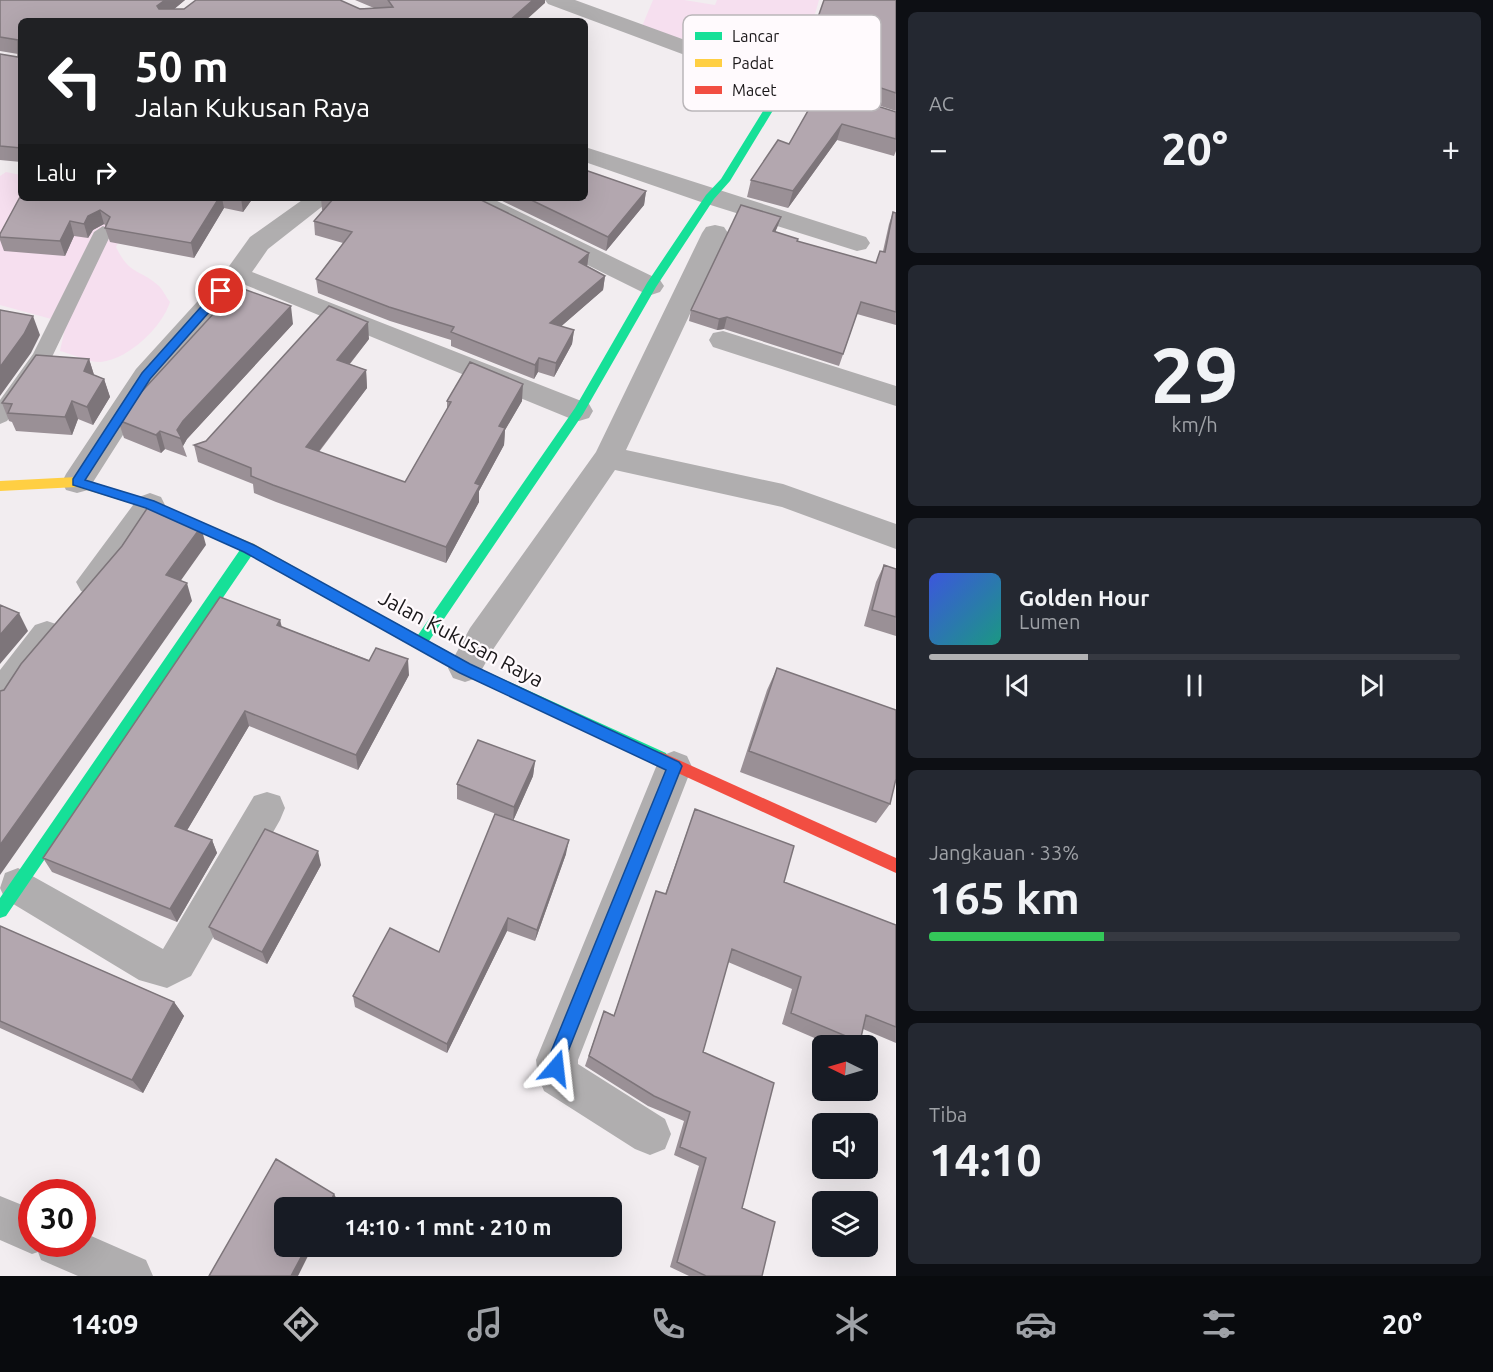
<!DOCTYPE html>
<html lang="id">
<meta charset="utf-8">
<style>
:root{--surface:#171b24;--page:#242831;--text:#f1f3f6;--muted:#9ea1a6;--line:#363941;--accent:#b2b2b4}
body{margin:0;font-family:Ubuntu,sans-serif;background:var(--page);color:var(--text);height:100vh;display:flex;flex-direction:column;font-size:22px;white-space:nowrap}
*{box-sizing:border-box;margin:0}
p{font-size:20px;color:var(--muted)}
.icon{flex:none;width:33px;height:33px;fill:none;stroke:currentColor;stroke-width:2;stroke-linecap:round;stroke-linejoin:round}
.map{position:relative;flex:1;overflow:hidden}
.drawer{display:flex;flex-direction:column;gap:12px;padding:12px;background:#0d0f14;width:597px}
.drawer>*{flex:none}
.guide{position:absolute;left:18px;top:18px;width:570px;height:183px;border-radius:9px;box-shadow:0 6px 24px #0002;background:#202124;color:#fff;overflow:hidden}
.needle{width:39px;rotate:275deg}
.fabs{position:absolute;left:812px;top:1035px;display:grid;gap:12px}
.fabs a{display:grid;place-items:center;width:66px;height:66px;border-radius:9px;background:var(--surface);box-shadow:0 6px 24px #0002;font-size:30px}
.speed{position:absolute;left:18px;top:1179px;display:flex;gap:12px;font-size:30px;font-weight:700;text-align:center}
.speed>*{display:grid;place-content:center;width:78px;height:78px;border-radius:50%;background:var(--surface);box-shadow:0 6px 24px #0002;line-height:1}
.speed .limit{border:9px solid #d22;background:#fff;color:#111}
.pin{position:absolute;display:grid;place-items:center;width:51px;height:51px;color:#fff;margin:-26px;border:3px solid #fff;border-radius:50%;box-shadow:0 2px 6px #0007}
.me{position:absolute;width:66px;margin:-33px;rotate:17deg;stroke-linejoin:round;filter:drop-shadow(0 0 4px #0008)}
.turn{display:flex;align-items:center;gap:21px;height:126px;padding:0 18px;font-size:27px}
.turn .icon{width:78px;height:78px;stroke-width:2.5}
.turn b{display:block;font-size:42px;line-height:51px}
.then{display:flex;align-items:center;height:57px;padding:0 18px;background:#0003;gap:12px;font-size:22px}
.big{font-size:45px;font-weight:600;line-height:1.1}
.drawer .tile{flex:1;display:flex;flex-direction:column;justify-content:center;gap:9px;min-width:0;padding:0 21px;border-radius:9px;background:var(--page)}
.drawer .dial{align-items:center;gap:0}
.dial b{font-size:78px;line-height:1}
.song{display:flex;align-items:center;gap:18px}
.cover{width:72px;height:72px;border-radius:9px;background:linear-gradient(135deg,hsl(230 70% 55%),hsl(170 70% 35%))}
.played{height:6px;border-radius:3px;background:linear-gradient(90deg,var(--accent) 30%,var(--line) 30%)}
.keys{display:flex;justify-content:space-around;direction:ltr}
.heat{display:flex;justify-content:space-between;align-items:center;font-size:33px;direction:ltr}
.charge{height:9px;border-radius:4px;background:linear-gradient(90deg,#34c759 33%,var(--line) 0)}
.trip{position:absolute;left:274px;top:1197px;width:348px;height:60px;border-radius:9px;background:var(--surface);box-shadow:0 6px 24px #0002;font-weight:600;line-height:60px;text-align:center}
.menu{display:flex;height:96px;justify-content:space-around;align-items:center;background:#090b0e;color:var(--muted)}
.menu .icon{width:42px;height:42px}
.menu .current{color:var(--accent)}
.menu b{font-size:27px;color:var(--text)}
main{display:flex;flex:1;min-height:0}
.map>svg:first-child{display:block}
.green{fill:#f6dfef}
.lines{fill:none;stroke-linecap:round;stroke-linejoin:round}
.lane{fill:#b0aeaf;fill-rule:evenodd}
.street{fill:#b0aeaf;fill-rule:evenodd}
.fast{fill:#16e098;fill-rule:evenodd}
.slow{fill:#ffcf43;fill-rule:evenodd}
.jam{fill:#f24e42;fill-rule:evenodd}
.wall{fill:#9a9096}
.shaded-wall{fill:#7d757a}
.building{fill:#b3a7af;stroke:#7d757a;stroke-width:1.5}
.route{fill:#1a73e8;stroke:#114b97;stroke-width:1.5}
.labels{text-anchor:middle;stroke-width:4.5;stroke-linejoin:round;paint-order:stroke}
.street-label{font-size:21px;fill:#1a1719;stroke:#fffafd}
.key{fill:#fffafd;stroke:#bab6b9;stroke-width:1.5}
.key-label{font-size:16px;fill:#1a1719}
</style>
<main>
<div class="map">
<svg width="896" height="1276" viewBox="0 0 896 1276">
<rect width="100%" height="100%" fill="#f2edf0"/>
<path class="green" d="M653,0H684L715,5L717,0H819L802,59L640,31Z
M6,172L21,175V198H123L128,223L116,247C130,276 139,268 159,286C163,290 166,297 170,302C162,327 129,359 101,362C90,363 72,354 60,351L66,323L0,305V176Z"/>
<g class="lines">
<path class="lane" d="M103,226L112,232L52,357L7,421L0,424V400L33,354L94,232Z"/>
<path class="street" d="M545,0H575L792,79L896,113V128L776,89L548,4Z
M585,147L866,237L870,243L866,249L857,251L701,202L585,162Z
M305,198H333L268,249L252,272L589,404L593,411L589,418L579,421L569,418L243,284L156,383L88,490L77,493L66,490L62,482L66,474L136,369L227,269L250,237Z
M459,198H491L660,280L664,286L660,292L651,295L642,292L462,203Z
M715,225L724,227L728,233L626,450L783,484L896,524V549L782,507L615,470L494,648L477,678L465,682L453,678L448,668L470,628L596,452L702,233L706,227Z
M723,331L896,386V406L713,347L709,340L713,333Z
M150,493L161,497L165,505C155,523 119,580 103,591C96,596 88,594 81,591L76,582L139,497Z
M47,621L59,625L63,635L59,645L12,705L0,710V670L35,625Z
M674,751L687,756L692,767L578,1060V1064L665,1119L671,1134L665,1149L650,1155L635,1149L544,1091L538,1076L536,1060L656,767L661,756Z
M267,792L280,796L285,808L280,820L191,976L167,988L139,980L5,899L0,888L5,873L18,868L163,949L254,796Z
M0,1196L32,1209V1244H82V1232L146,1260L153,1276H78L41,1260L38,1252L32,1254L0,1240Z"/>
<path class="fast" d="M781,82L789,84L730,181L714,199L656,287L583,414L429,641L470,664L666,753L668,758L666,763L661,764L460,672L331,601L329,597L331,593H341L418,635L575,408L647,283L706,195L721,179Z
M249,543L254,544L255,548L254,552L6,916L0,918V898L244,544Z"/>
<path class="slow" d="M77,477L154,502L254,544L341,593L343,597L341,601H331L244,552L146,508L77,487L0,491V481Z"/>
<path class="jam" d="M661,752L896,858V873L656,763L654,758L656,753Z"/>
</g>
<path class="wall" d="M0,0H185L174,9L374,8L355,0H545V3L21,21V162L0,160V54L18,57V54L0,51Z
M896,0V111L825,88L832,68L815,64L819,47L823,42L812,40L816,23Z
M821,88L896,112V151L894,156L837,140L788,208L747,197L751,180L789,144Z
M646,191L644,205L606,251L496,198H585Z
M21,198H253L243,212L224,208L194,258L110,242L105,228L106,226L104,224L93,230L88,238L74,236L65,256L4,251L0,240V234Z
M321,198H477L589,253L587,266L605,276L603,290L561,326L574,330L572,344L554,377L538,372L534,379L451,346V340L390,321L318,293L316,279L343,243L315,235L314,221L323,210H322Z
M893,212L896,213V325L857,314L839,366L724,329L717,330L689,321L691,310L781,217L775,232L797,242L875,263L883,251L889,224Z
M293,324L187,439L183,446L187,457L165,449L161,453L124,438L118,420Z
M369,339L350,364L366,370L367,388L319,452L405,482L447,410V401H522L505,430L504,445L479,491V502L446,563L276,502L254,493L253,484L198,462L194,445L206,441Z
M89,359L94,375L104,379L110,397L93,425L78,419L72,435L16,431L12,422L9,421L2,403Z
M884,565L896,569V636L864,626L876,582Z
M280,620L282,627L409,675L358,770L249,726L187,830L212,840L217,853L177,922L52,872L43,858Z
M777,668L890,804L876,823L740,772L767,690Z
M535,761L533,776L513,821L566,854L535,941L507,931L447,1053L355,1007L353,996L439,952L504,817L457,799V784Z
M695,809L784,882L896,925V1043L863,1029L860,1042L856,1046H833L782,1024L792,989L728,962L703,1052L742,1208L762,1276H689L670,1267L699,1166L674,1155L684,1121L648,1106L585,1066L604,1011L614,1015L656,891L665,894Z
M321,865L267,964L214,939L209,927Z
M0,926L174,1002L184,1016L143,1093L0,1028Z"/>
<path class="shaded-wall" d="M165,0H185L160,21L157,6Z
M533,0H545V3L525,21H509Z
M842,124L837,140L788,208L793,191Z
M646,191L644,205L606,251L608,237Z
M219,198H222L224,208L194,258L191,243Z
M241,198H253L243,212Z
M100,210L104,224L93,230L88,238L84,224L88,216Z
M781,217L777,228L770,243L773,231Z
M70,221L74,236L65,256L60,241Z
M589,253L587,267L579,262Z
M605,276L603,290L549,337L550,323Z
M291,306L293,324L187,439L183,446L177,430L183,421Z
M33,316L40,335L31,353L0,396V367Z
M727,317L724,329L717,330L719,319Z
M368,322L369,339L339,377L337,360Z
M574,330L572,344L554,377L556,363Z
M539,358L538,372L534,379L535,365Z
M89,359L95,378L84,371Z
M366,370L367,388L309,464L306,447Z
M104,379L110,397L93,425L87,407Z
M523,384L522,401L505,430L504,445L479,491V502L446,563V547L475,483L499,426Z
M72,401L78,419L72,435L65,417Z
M160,431L165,449L161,453L156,435Z
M201,527L206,545L172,593L166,575Z
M187,583L192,601L0,875V845Z
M19,613L28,631L0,664V635Z
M280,620L283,636L277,625Z
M408,659L409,675L358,770L356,755Z
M245,711L249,726L182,839L175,826Z
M535,761L533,776L513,821L514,807Z
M212,840L217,853L177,922L170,909Z
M569,840L566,854L535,941L537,930Z
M318,851L321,865L267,964L262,952Z
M508,918L507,931L447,1053V1044Z
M174,1002L184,1016L143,1093L132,1080Z
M334,1194L338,1201L334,1208H328Z
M307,1246H313L298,1276H291Z"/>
<path class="building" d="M0,0H165L157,6L159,9H184L196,0H340L360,9L393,7L388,0H533L509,21H21V148L0,146V54L18,57V40L0,37Z
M824,0H896V93L830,71L840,53L819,47L833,27L816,23Z
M821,88L896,112V139L842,124L793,191L751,180L778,140L789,144Z
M585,170L646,191L608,237L527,198H585Z
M21,195V198H219L191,243L105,228L110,217L100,210L88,216L84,224L70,221L60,241L0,237V234Z
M330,198H477L589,253L579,262L605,276L550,323L574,330L556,363L539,358L535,365L451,332L454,327L389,307L316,279L352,232L314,221L333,199Z
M741,205L781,217L773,231L798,239L797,241L876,263L880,251L885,252L893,212L896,213V312L861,302L843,354L727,317L719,319L691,310Z
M238,287L291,306L183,421L177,430L182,439L160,431L156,435L118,420L122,413Z
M329,306L368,322L337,360L366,370L306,447L405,482L451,402L447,401L470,362L523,384L499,426L505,428L475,483L480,485L446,547L273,485L251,476V468L194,445L206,441Z
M0,310L33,316L24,334L0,367Z
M36,355L89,359L84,371L104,379L87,407L72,401L65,417L8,413L12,404L2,403Z
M150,504L201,527L166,575L187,583L0,845V691L4,690L21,664L122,546Z
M884,565L896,569V617L872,610Z
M220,597L280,620L277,625L369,661L376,648L408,659L356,755L245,711L175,826L212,840L170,909L43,858Z
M0,605L19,613L0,635Z
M777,668L896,710V779L890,804L749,751Z
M478,740L535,761L514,807L457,784Z
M695,809L794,846L784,882L896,925V1027L866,1015L860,1042L791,1013L801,977L732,949L703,1052L774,1083L742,1208L775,1222L762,1276H706L677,1262L706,1158L680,1147L690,1112L654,1096L589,1056L604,1011L614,1016L656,891L666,894Z
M495,814L569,840L537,930L508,918L447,1044L353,996L390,928L439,952Z
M265,829L318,851L262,952L209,927Z
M0,926L174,1002L132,1080L0,1021Z
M276,1159L334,1194L328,1208H285V1246H307L291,1276H209Z"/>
<path class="route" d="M221,288L226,291L225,294L150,379L85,480L154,501L254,545L470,664L679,762L682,766L565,1059L563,1074L556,1076L550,1074L548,1059L666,770L460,673L244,552L146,508L73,485V479L142,373L217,289Z"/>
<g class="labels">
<g class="street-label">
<text transform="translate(461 639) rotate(28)" y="7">Jalan Kukusan Raya</text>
</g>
</g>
<rect x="683" y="15" width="198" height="96" rx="9" class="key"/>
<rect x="695" y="32" width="27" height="8" fill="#16e098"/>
<rect x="695" y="59" width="27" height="8" fill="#ffcf43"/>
<rect x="695" y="86" width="27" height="8" fill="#f24e42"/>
<g class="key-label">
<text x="732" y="42">Lancar</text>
<text x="732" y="69">Padat</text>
<text x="732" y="96">Macet</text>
</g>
</svg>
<div class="fabs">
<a><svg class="needle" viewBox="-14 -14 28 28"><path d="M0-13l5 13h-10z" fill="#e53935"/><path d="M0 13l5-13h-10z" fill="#9ea1a6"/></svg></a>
<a><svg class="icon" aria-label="sound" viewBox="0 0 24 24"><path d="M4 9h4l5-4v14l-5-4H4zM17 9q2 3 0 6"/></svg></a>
<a><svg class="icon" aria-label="layers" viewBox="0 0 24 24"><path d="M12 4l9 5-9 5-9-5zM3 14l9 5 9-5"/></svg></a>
</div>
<div class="speed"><div class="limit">30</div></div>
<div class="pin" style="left:221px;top:291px;background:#d93025"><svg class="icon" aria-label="arrive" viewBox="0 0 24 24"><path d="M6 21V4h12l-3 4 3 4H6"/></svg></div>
<svg class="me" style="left:556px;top:1068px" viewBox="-20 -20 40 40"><path d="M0-17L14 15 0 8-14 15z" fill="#1a73e8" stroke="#fff" stroke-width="4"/></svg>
<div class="trip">14:10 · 1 mnt · 210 m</div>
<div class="guide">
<div class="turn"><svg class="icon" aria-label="left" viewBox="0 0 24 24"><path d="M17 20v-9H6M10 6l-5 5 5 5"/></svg><div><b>50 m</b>Jalan Kukusan Raya</div></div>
<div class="then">Lalu<svg class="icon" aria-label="right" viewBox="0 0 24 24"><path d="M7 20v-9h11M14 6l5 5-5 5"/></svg></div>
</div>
</div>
<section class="drawer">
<div class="tile"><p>AC</p>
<div class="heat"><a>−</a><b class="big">20°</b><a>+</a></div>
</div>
<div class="tile dial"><b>29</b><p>km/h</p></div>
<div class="tile">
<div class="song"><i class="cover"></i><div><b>Golden Hour</b><p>Lumen</p></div></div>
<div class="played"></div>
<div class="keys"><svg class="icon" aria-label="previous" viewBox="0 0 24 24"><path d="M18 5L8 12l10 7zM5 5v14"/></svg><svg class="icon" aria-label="pause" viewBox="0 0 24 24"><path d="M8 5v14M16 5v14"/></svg><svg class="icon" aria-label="next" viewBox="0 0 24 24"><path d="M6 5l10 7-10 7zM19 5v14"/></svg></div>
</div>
<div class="tile"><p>Jangkauan · 33%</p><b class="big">165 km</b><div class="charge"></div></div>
<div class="tile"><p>Tiba</p><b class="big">14:10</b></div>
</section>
</main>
<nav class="menu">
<b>14:09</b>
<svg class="icon current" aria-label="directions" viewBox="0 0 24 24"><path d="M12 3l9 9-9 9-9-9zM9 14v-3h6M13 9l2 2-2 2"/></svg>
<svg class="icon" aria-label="music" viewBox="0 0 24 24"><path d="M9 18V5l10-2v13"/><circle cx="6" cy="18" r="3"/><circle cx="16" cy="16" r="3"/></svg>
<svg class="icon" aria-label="phone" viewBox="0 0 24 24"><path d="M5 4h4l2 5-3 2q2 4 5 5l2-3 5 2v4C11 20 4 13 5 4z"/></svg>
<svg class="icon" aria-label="climate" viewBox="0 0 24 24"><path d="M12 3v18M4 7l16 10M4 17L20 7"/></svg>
<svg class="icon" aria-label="car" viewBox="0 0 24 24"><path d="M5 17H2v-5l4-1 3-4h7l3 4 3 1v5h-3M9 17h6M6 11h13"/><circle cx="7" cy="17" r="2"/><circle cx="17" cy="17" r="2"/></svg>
<svg class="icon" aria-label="filters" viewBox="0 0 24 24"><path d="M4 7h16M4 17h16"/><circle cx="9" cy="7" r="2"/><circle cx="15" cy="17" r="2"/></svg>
<b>20°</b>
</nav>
